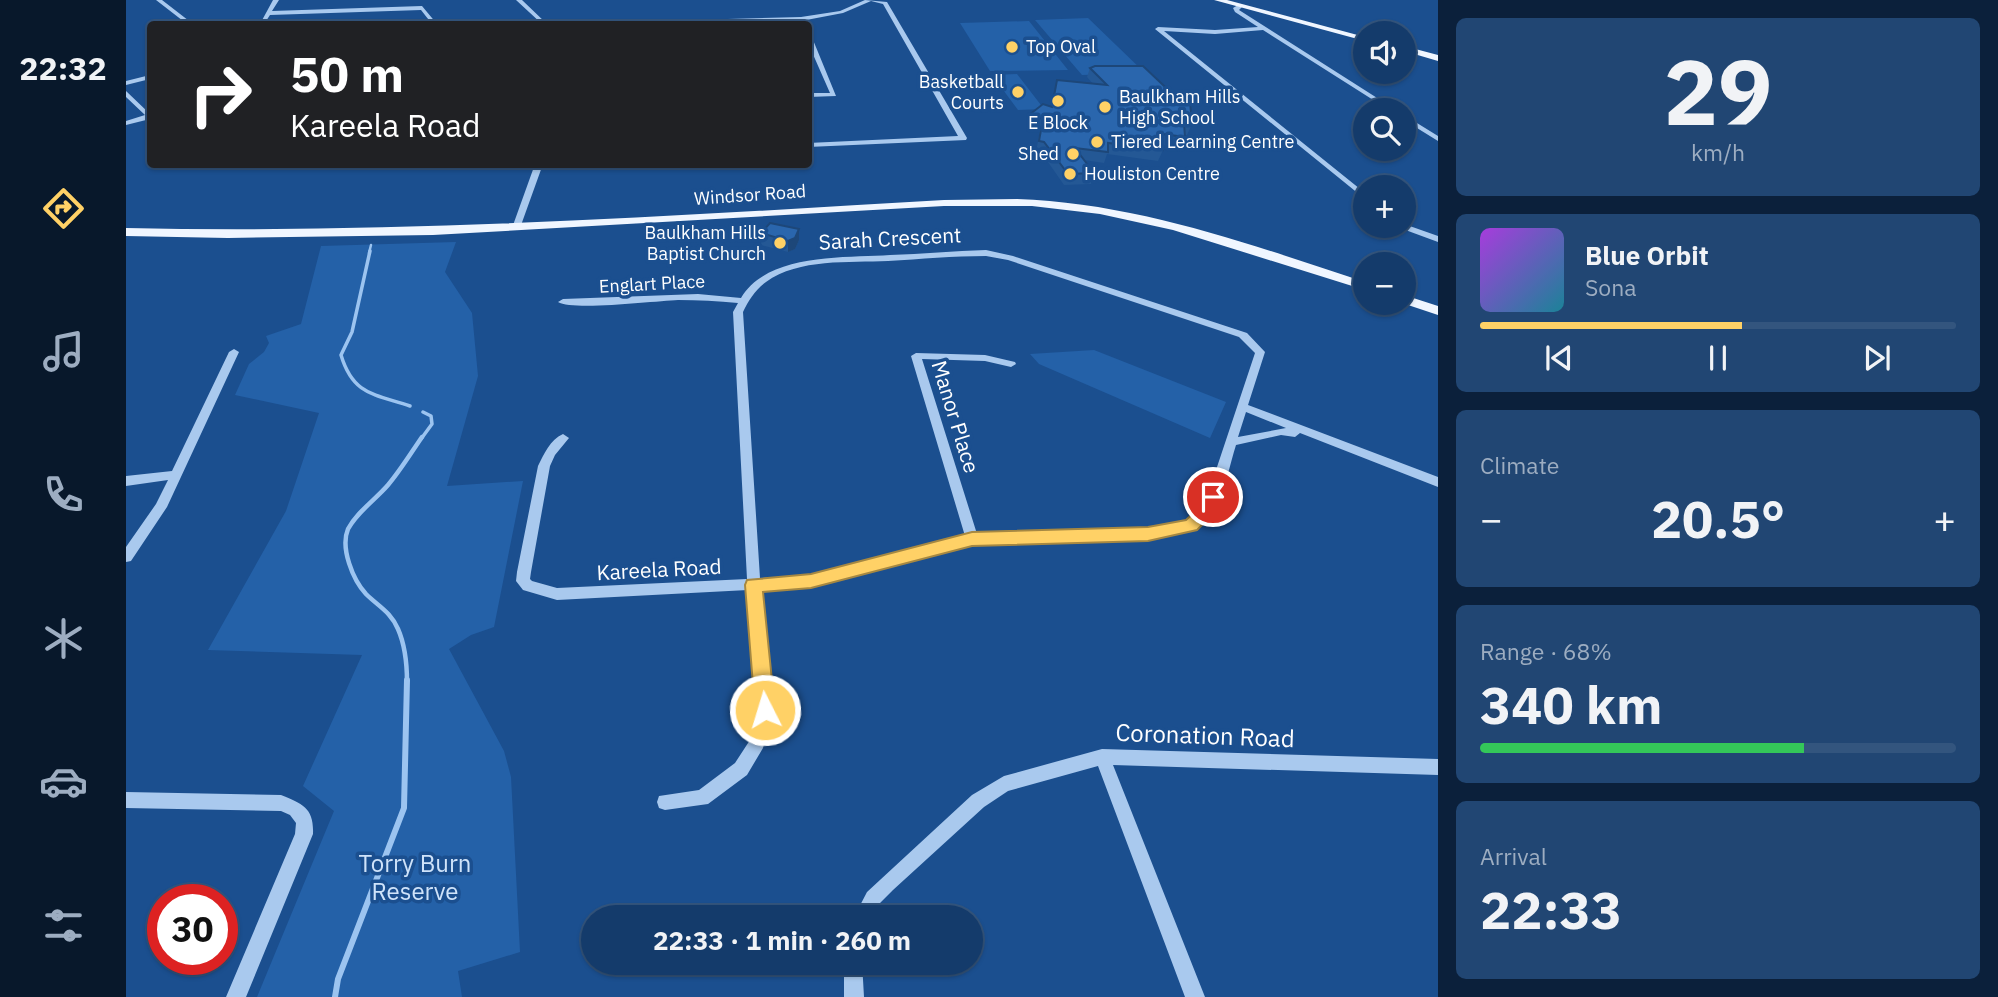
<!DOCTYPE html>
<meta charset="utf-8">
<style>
:root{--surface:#143b6b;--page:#214673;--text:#f1f3f6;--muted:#9dadc1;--line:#33557e;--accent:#ffd166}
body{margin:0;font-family:"IBM Plex Sans",sans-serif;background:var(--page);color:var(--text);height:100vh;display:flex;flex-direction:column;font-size:26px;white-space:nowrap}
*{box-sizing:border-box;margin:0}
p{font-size:23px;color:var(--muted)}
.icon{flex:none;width:38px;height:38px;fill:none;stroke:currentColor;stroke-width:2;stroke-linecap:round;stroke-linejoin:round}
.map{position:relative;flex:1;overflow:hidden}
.drawer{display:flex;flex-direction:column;gap:18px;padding:18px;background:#0b203b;width:560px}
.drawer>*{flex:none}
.guide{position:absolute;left:21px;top:21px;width:665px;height:147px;border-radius:7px;box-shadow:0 2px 5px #0004,0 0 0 2px var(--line);background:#202124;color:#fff;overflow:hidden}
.buttons{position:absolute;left:1227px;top:21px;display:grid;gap:14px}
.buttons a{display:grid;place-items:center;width:63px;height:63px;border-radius:50%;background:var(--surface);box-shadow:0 2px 5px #0004,0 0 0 2px var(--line);font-size:35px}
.speed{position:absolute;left:21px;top:884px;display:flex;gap:14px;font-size:35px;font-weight:700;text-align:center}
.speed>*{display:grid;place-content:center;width:91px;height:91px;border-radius:50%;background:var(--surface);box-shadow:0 2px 5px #0004,0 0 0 2px var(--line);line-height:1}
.speed .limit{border:10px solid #d22;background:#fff;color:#111}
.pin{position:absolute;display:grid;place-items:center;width:60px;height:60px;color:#fff;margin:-30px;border:4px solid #fff;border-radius:50%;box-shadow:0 2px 7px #0007}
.me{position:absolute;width:77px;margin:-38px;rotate:355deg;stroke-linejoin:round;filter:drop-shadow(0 0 5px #0008)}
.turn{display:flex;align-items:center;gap:24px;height:147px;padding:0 28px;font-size:32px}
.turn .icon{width:91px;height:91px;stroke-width:2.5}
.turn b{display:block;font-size:49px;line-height:60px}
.big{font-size:52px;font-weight:800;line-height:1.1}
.drawer .widget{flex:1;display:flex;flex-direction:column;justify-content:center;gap:10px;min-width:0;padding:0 24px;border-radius:10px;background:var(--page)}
.drawer .dial{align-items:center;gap:0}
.dial b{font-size:91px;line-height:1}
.song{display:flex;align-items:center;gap:21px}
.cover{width:84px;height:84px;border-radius:10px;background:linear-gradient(135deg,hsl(280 70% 55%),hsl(190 70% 35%))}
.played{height:7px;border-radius:4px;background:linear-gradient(90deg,var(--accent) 55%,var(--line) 55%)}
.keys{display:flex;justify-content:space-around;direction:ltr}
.heat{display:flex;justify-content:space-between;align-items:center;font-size:38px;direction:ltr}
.charge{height:10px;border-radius:5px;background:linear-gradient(90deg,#34c759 68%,var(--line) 0)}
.trip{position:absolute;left:455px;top:905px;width:402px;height:70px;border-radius:35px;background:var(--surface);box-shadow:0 2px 5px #0004,0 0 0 2px var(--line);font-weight:800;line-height:70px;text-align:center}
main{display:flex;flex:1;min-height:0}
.menu{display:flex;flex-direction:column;width:126px;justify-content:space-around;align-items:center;background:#08182b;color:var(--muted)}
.menu .icon{width:49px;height:49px}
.menu .selected{color:var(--accent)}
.menu b{font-size:32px;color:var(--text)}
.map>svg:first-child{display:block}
.green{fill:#2461a8}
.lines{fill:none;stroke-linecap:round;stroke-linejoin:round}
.stream-far3{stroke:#9cc4f0;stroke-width:2.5}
.stream-far2{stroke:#9cc4f0;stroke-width:3.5}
.stream-far1{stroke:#9cc4f0;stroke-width:4.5}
.stream{stroke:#9cc4f0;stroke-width:6}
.minor{fill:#a9c9ee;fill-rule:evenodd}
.major{fill:#f0f6ff;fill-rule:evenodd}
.wall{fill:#245895}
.shaded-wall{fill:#1d4779}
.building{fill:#2a66ad;stroke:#1d4779;stroke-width:2}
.route{fill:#ffd166;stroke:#a68842;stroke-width:2}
.poi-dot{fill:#ffd166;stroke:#1b4f8f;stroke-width:2.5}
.labels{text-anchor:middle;stroke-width:7;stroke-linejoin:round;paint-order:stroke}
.far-poi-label{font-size:18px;fill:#fff;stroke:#1b4f8f;text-anchor:start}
.far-street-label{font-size:18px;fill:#fff;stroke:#1b4f8f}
.street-label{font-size:21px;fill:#fff;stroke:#1b4f8f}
.near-street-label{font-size:24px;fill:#fff;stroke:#1b4f8f}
.near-park-label{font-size:24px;fill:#cfe3fa;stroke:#1b4f8f}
</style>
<main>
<nav class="menu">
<b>22:32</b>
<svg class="icon selected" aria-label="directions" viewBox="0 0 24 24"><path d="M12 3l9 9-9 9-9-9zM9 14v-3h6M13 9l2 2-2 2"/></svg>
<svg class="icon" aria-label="music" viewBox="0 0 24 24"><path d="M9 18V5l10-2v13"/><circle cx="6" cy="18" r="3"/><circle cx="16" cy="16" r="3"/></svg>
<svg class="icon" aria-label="phone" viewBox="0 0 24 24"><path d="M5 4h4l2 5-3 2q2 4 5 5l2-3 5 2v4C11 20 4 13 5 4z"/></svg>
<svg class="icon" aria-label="climate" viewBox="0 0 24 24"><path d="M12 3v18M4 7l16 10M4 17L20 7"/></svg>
<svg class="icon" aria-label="car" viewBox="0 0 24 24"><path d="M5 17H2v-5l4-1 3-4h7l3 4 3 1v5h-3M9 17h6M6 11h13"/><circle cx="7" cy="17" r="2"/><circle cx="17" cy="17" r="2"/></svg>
<svg class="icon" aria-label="filters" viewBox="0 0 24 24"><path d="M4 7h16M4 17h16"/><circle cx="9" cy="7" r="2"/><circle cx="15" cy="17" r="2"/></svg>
</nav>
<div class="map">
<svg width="1312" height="997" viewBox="0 0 1312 997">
<rect width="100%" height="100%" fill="#1b4f8f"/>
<path class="green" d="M962,18L1019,73L956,75L909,20Z
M903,21L942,70L864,71L834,23Z
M891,74L918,109L892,110L866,75Z
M330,242L319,272L346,313L352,376L321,486L397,481L368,627L345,635L323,649L378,751L385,777L394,952L332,971L336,997H131L208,811L177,786L236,655L82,650L160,511L193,413L109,395L123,364L138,352L143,343L140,336L175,324L195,246Z
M968,350L1100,402L1084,438L913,364L904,354Z"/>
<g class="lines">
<path class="stream-far3" d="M243,253L245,245"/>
<path class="stream-far2" d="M244,251L226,332L215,355C227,395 248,394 284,406
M295,439L306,424L305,416L297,412"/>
<path class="stream-far1" d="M281,682C281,665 279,645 272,629C265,612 252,606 240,594C227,580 214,548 222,529C231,512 249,500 262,485C274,471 285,453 296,437"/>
<path class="stream" d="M209,997L212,979L278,808L281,680"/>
<path class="minor" d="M30,0H36L67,24H61Z
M147,0H153L146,11L296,6L311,24H306L295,10L144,15L138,24H134Z
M390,0H396L421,24H416Z
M739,0L761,2L841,138L840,140L682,147V143L832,136L757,4L745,1L717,13L675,21L490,24L493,22L675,17L714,11Z
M1112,5L1117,6L1113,10L1270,110H1263L1137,30L1089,34L1038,31L1239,193V199L1029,29L1032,27L1089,30L1132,27L1109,12L1107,8Z
M682,33L685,35L710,96L682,97V93H704L682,43Z
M24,75V79L0,85V81Z
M0,91L24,114V119L0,125V121L19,115L0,97Z
M1278,115L1312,136V141L1278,120Z
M409,164H417L394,228L387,230L386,228Z
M1278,224L1312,236V242L1274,228L1273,226H1278Z
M860,250L887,256L1121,333L1139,352L1122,405L1312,477V487L1174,433L1169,437L1155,435L1110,445C1101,473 1095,518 1065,530L1022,539L846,544L685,587L635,589L647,710L637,748L621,775L582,804L539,810L533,808L531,802L533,796L573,790L609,763L624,740L631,710L622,590L431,600L397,590L390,581L391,572L412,466C418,454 424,440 437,434L443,438L429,455L424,466L405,572L404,579L406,581L431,588L621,579L607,312L612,303C592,301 572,300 552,300C529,301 447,311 432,302L437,299L572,294L615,298C641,253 719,258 764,255C796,254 828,251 860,250ZM860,256L882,260L1113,337L1129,353L1081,497L1074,510L1061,521L1022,529L851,534L796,359L859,361L885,367L890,364L889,362L859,355L790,353L785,356L839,536L685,575L634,578L617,312C623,300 629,290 640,282C673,258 723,263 762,261C795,259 827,256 860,256ZM1120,412L1160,428L1112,437Z
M108,349L113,352L41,507L5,561L0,562V547L30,504L42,480L0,486V476L46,471L103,352Z
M976,749L1312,759V775L987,765L1079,997H1059L972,766L882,791L858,807L767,890L753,904L747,917H728L741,892L846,795L878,776Z
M0,792L155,795C177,804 188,808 187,834L120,997H100L169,834L170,823L164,815L155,811L0,808Z
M718,962H736L738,997H718Z"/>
<path class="major" d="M1088,0H1101L1239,37V41Z
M1278,46L1312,55V61L1278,51Z
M891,199C1011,203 1126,245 1239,282V290L1047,230L974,214L906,206H818L307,235L102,238L0,236V228C273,234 545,216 818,200Z
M1278,295L1312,306V315L1276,303Z"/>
</g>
<path class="wall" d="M964,68L1066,124L1061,135H1059V137L1055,148L1037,145V150L1032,161L981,154L978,163L958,160L968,173L965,184L938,185L915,152H910L914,130L901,125L903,115L925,106L931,80L967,84L961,77Z
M673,229V240L669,249L662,252L635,245V233Z"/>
<path class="shaded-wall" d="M673,229V240L669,249L662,252V241Z"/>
<path class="building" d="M969,66H1017L1054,101L1064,102L1066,124L1058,123L1059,137L1036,134L1037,150L982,143V152L949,148L968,173L942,174L918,142L913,141L917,119L903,115L917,104L926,107L931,80L981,85L964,68Z
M644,223L673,229L669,238L662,241L635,233Z"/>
<path class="route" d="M1087,491L1095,497L1084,517L1071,530L1022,541L846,546L685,588L637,592L649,710L646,717L639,719L632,717L629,710L619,585L621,580L685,574L846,532L1022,527L1060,520L1073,508L1081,493Z"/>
<g class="poi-dot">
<circle cx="886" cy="47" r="7"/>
<circle cx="892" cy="92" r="7"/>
<circle cx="932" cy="101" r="7"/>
<circle cx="979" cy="107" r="7"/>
<circle cx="971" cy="142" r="7"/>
<circle cx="947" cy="154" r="7"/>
<circle cx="944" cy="174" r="7"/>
<circle cx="654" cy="243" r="7"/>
</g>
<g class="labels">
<g class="far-poi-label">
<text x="900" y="53">Top Oval</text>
<text x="878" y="88" text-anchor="end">Basketball<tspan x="878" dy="21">Courts</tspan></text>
<text x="993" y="103">Baulkham Hills<tspan x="993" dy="21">High School</tspan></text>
<text x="932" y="129" text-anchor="middle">E Block</text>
<text x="985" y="148">Tiered Learning Centre</text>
<text x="933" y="160" text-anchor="end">Shed</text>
<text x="958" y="180">Houliston Centre</text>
<text x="640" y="239" text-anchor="end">Baulkham Hills<tspan x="640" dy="21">Baptist Church</tspan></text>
</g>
<g class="far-street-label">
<text transform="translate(624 195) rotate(-4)" y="6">Windsor Road</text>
<text transform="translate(526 284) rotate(-3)" y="6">Englart Place</text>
</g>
<g class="street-label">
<text transform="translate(764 239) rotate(-3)" y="7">Sarah Crescent</text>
<text transform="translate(829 417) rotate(73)" y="7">Manor Place</text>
<text transform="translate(533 570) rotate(-3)" y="7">Kareela Road</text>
</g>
<g class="near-street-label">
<text transform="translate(1079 736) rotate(2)" y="8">Coronation Road</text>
</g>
<g class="near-park-label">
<text x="289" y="872">Torry Burn<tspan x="289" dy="28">Reserve</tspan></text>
</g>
</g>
</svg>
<div class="buttons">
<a><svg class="icon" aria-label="sound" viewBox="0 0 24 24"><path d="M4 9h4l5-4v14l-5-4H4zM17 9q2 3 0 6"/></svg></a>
<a><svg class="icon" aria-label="search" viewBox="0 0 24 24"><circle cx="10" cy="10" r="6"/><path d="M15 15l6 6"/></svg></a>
<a>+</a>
<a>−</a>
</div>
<div class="speed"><div class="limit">30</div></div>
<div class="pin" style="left:1087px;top:497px;background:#d93025"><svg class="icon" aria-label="arrive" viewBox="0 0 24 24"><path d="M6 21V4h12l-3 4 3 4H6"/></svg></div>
<svg class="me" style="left:639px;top:710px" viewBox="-20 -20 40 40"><circle r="17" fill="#ffd166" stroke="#fff" stroke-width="3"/><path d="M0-11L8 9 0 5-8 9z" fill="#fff"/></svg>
<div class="trip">22:33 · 1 min · 260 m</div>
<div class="guide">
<div class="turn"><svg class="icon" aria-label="right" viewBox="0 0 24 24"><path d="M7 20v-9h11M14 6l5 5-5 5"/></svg><div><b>50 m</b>Kareela Road</div></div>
</div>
</div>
<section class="drawer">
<div class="widget dial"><b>29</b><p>km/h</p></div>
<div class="widget">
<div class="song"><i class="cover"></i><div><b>Blue Orbit</b><p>Sona</p></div></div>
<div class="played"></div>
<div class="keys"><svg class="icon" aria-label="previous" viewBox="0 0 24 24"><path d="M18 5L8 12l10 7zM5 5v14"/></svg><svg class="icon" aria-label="pause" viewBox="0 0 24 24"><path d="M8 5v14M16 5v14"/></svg><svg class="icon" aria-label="next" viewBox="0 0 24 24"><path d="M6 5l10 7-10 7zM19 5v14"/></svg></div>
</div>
<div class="widget"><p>Climate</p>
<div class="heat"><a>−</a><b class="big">20.5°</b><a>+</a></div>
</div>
<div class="widget"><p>Range · 68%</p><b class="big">340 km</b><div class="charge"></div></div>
<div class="widget"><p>Arrival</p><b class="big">22:33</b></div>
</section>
</main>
